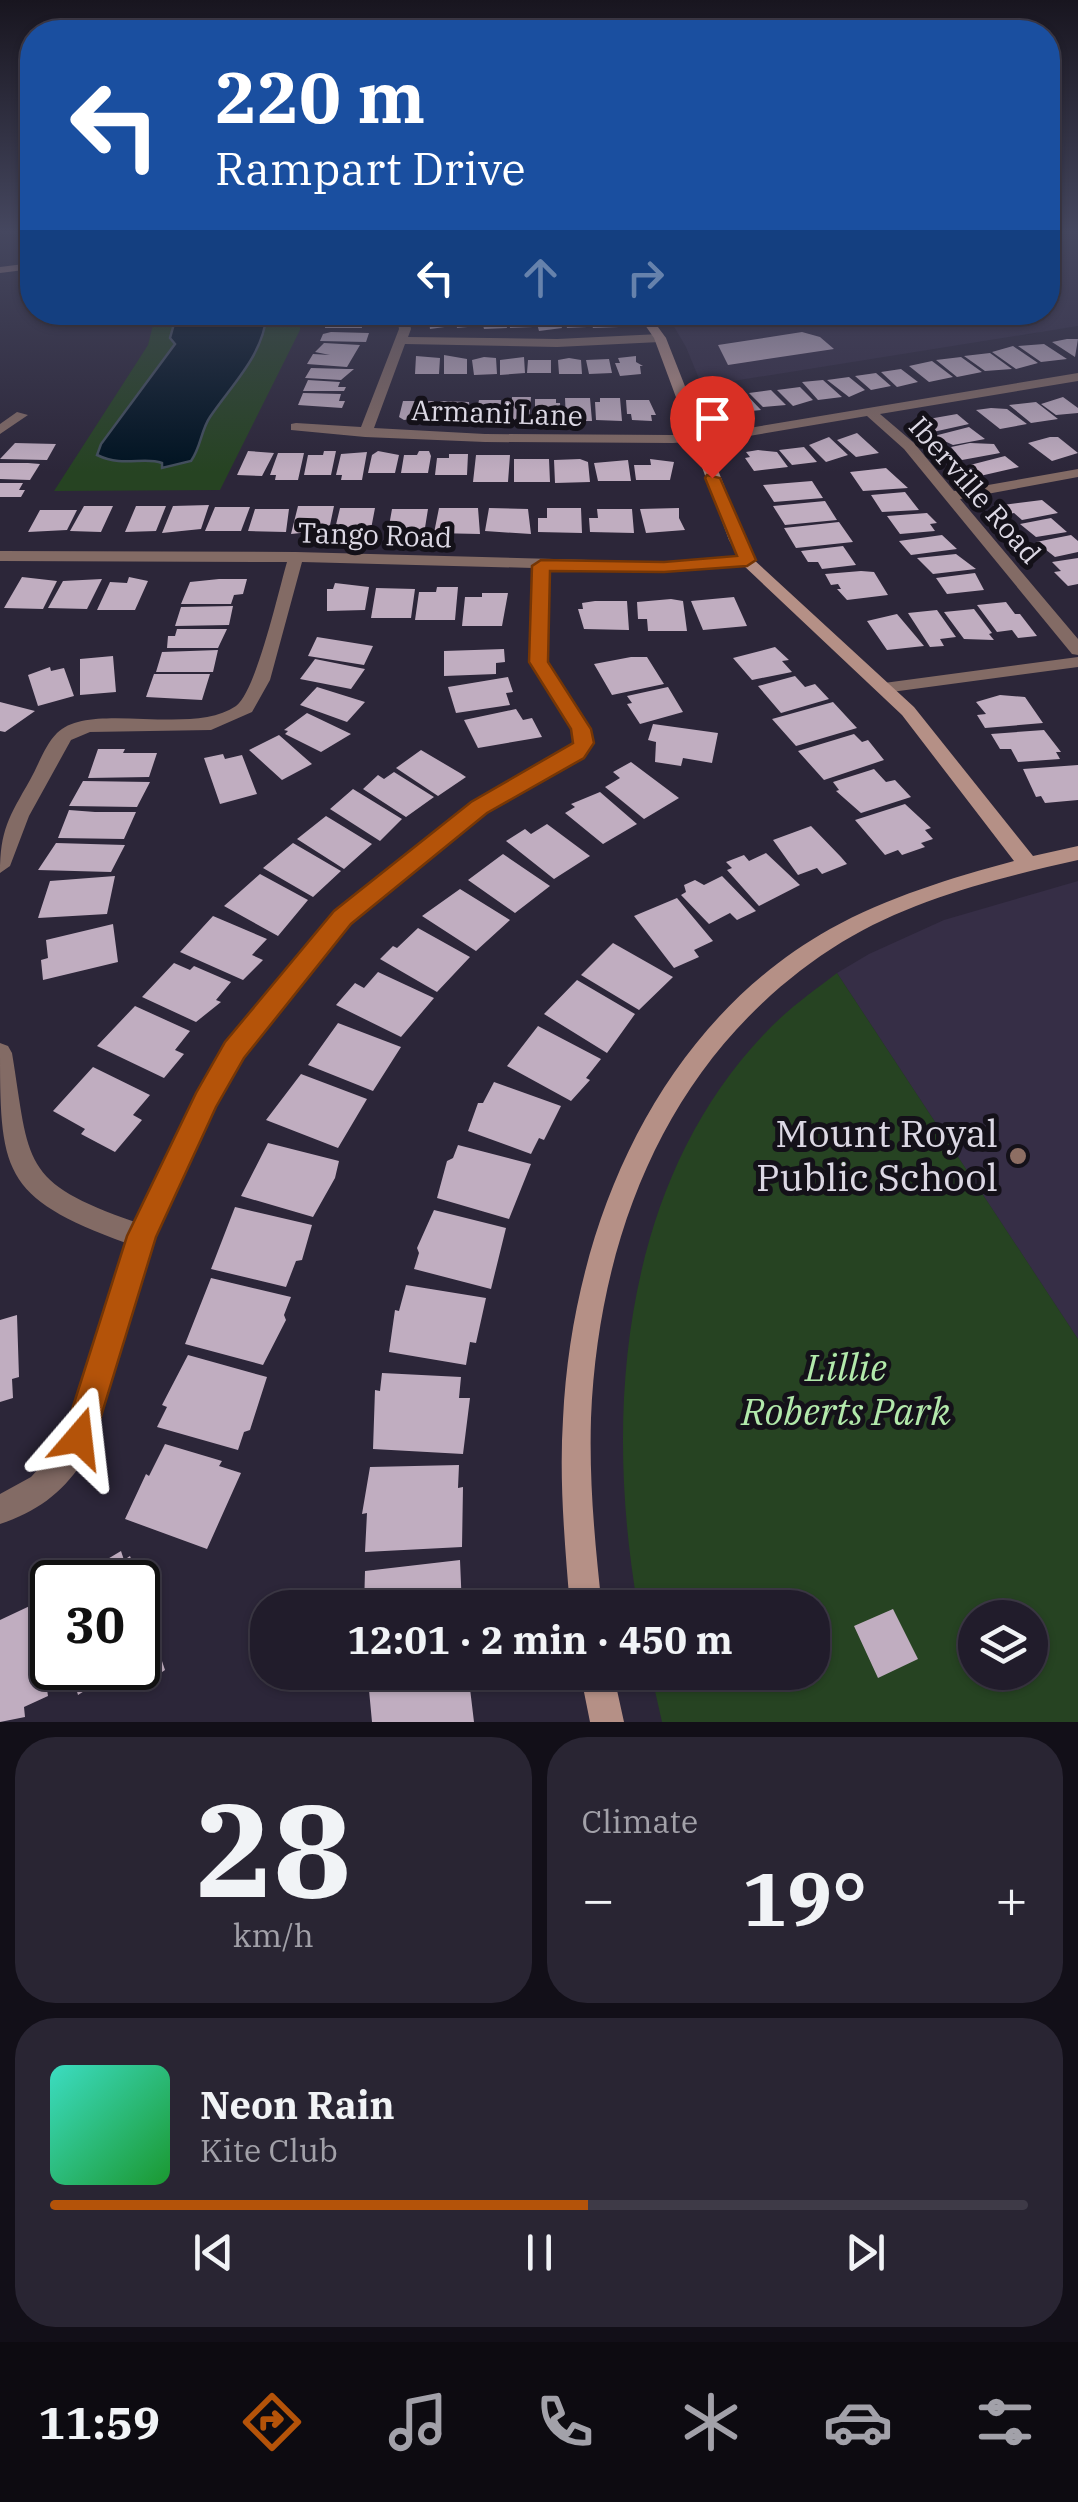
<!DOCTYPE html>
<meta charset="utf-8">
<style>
:root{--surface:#211c2b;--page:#292533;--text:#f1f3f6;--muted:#a2a1a9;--line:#3e3a47;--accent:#b45309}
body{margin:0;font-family:"IBM Plex Serif",serif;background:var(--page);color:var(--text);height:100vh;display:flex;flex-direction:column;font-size:38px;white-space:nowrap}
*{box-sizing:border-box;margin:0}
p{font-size:32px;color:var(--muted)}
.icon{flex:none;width:55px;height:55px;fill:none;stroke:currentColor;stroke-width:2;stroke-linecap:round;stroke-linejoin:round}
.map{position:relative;height:1722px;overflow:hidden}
.side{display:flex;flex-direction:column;gap:15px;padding:15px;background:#120f18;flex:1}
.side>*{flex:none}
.banner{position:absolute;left:20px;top:20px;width:1040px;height:305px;border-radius:40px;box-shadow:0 2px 8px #0004,0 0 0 2px var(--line);background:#1a4fa0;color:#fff;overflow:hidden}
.fabs{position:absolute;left:958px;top:1600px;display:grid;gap:20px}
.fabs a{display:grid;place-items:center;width:90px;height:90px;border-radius:50%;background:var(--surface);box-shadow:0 2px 8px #0004,0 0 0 2px var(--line);font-size:50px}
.speed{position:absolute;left:30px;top:1560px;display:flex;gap:20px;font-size:50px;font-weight:700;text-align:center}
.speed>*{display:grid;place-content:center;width:130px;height:130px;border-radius:50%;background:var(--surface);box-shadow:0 2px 8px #0004,0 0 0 2px var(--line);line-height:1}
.speed .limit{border:5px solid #111;border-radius:15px;background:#fff;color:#111}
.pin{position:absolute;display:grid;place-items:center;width:85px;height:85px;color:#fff;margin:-102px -42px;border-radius:50% 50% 50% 0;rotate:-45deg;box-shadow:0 0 10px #0007}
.pin .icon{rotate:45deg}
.me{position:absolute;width:110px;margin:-55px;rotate:17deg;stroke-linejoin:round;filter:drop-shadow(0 0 8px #0008)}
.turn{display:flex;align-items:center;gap:35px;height:210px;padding:0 30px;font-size:45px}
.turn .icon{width:130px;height:130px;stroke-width:2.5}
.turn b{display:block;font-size:70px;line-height:85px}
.lanes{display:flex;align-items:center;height:95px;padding:0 30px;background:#0003;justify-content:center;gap:50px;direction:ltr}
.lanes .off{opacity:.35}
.big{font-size:75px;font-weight:700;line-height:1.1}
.side .card{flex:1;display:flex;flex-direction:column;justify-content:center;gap:15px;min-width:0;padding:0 35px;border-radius:40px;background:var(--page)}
.side .dial{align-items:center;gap:0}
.dial b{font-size:130px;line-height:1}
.song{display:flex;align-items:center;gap:30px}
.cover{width:120px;height:120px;border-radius:15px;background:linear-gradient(135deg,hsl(170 70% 55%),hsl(130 70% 35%))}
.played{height:10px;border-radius:5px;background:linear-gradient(90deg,var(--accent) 55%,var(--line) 55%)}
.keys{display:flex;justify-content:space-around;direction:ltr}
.heat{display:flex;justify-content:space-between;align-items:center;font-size:55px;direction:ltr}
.side .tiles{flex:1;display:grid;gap:15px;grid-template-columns:1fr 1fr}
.card:last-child{grid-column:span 2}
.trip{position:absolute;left:250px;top:1590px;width:580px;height:100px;border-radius:40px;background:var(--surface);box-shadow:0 2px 8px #0004,0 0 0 2px var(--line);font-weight:700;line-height:100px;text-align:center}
.menu{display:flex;height:160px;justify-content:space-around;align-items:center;background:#0d0b11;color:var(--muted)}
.menu .icon{width:70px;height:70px}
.menu .on{color:var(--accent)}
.menu b{font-size:45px;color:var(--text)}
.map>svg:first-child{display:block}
.built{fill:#362e46}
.green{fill:#264322;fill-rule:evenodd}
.water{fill:#001321;stroke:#424e5c;stroke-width:2.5}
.building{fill:#c0adc0}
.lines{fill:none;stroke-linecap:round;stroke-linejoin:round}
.street{fill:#836b65;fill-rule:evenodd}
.secondary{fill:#b59086;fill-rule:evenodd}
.route{fill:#b45309;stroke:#753606;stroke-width:2.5}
.education-dot{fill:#8d6e63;stroke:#141119;stroke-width:4}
.labels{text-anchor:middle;stroke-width:10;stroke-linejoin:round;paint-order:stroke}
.far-street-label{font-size:28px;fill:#dcd8e4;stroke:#141119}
.near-poi-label{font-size:38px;fill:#dcd8e4;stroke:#141119;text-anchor:end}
.near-park-label{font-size:38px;font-style:italic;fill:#b2e9ab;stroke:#141119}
</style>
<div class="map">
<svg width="1078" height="1722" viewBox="0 0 1078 1722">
<rect width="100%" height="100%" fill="#2c2639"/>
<path class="built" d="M1048,231H1078V326L702,386L686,347L666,313L1048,312Z
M1078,881V1339L837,973L869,954L944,920Z"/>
<path class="green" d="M156,313H300V330L220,490L54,491L148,345Z
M837,973L1078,1339V1722H662L651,1673L812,1672V1608H638C603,1409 622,1176 772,1026C792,1006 815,990 837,973ZM975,1618H1030V1672H975Z"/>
<path class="water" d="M177,313H267C263,356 233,383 210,417C201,430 201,447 191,461L162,468V463C143,456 124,468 97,455L101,444L175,344L170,338Z"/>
<path class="building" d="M450,312L452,326L430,329L428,313Z
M503,312L507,328L484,329L480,314Z
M602,312L612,313L619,327L593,328L587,313Z
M686,312H726L734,319L694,325L688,320L695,319Z
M531,314L533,327L510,328L508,315Z
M476,315L478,326L457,328L455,316Z
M583,315L587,327L567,328L564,316Z
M558,316L562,328L539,331L535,317Z
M361,318L362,328H325V320Z
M331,332L369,333L366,342L320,341L323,334Z
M802,332L820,337L834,349L728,365L718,345Z
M1078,339L1075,357L1052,342L1067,339Z
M324,343L360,345L347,367L307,364L313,354L330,355L315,352Z
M1044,344L1067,359L1041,362L1018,346Z
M1013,346L1038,363L1016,369L992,352Z
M990,353L1012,369L985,371L964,356Z
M444,355L467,359V374H444Z
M416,356L440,358L439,374H415Z
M636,356V362L643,366H640L641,374L620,376L615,363H620L618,358Z
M484,357L496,358L497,374L474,375L472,360Z
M524,357L525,373L500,375V360Z
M961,357L982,372L957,377L936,360Z
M569,358L581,360L582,374H559L558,360Z
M609,359L612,373L589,374L586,360Z
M528,360H551V373H527Z
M932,361L953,377L929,382L909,366Z
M311,368L347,369H354L341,380L305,378Z
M901,369L918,382L897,387L881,372Z
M876,373L891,386L871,390L855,376Z
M849,377L865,390L849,397L827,380Z
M308,380L340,382L338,387H346L344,391H303Z
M823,380L842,397L818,400L802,382Z
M800,387L813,400L793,406L777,390Z
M742,390L761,410L732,413L719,395Z
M771,390L786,405L763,407L749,393Z
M303,393L341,394L339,401H345L342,408L298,405Z
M512,397H531L529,420H504L505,401H512Z
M1063,397L1078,408V413L1056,415L1041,404Z
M565,398H590L592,421H566Z
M600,398H620L622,421L596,420L595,402H600Z
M535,399H556V403H560L561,421L535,422Z
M479,400H501L500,418L475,419Z
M626,400H649L656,415H651L652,421L632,420L631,414H627Z
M403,401H434L432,416L404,420L399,417Z
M440,401L469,402L470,417L437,419Z
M1036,402L1058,419L1031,423L1009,405Z
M991,408L1007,409L1027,424L1000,429L976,410Z
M957,414L969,424L933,432L917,421Z
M969,427L985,439L953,445L934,436Z
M857,433L879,453L856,457L837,440Z
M829,437L848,455L826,462L809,445Z
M1050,437H1058L1078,453L1052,461L1028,443Z
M15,443L56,444L47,460L0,459Z
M970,443L994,444L1000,453L962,460L951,447Z
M804,447L817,462L792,465L779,450Z
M758,450L777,452L788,467L754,471L745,458L750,457L746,452Z
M248,451L274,453L262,476L237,475Z
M324,451H336L331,475H304L308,455H323Z
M378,451L399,455L395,473H368L372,455Z
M419,451H429L431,456L428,473H401L404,455H417Z
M367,452L362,480H341L342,475H336L341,454Z
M278,453H304L298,480H275L276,475H270Z
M449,454H468L467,475H435L437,458H449Z
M476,455H510L508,482H473Z
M1005,456L1019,467L980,476L970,465Z
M514,459H549L550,482H514Z
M580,459L588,462L590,482L555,483L554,460Z
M650,459L674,462L670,480H636L634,465H651Z
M628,460L631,481H598L594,463Z
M0,463H28L40,464L30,480L0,479Z
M886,468L908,488L863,491L850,472Z
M812,481L823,498L774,502L763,485Z
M0,483H23L19,490H25L21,497H0Z
M905,492L919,510L882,512L871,495Z
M1042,500L1058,513L1022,520L1014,513L1005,515L995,506Z
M825,501L837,520L785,525L773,506Z
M209,505L201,529L162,533L173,506Z
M84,506H113L101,532L70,531Z
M136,506H166L156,531L125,532Z
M298,506H334L329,530L291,534Z
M215,507H250L241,531H205Z
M340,508H375L371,529L334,533Z
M439,508H478L480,534L434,533Z
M489,508L528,509L531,534L485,531Z
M547,508H581L582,533L538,532V518H547Z
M679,508V518L685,530L646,533L640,509Z
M255,509H289L286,532L248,531Z
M392,509H428L424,534L387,537Z
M597,509H632L634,533L590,532L589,518H598Z
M40,510H77L67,530L28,532Z
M927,513L937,523L930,524L935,531L900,534L887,516Z
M1051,518L1067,532L1036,537L1020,524Z
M839,522L853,542L796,548L784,528Z
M942,535L957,549L911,555L899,541Z
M1071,535L1078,541V552L1055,557L1036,542Z
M843,546L856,565L822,569L818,562H808L801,551Z
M956,554L976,569L933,574L917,558Z
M1078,558V584L1068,586L1054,572L1061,571L1052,562Z
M861,571L874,572L888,595L847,600L837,589H841L838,584L831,585L825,574Z
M975,573L984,590L947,594L936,578Z
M22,577L57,581L43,609L4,608Z
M129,577L148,581L135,610H97L110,582L127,583Z
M102,579L87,609L48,608L63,581Z
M219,579H247L243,594L234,595L231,604H181L190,582Z
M335,583L369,587L365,610L327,611V589H333Z
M437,587H458L455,620H415L419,592H436Z
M376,588L415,589L411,618H371Z
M482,593H508L502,626H462L465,597H482Z
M734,597L747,626L703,630L691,601Z
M671,599L683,601L687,631H648L647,619H638L637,602Z
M595,601H627L629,630L584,629L578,609H583L582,603Z
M1006,602L1015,614H1020L1037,636L1018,638L1012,630L997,632L977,605Z
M233,606L229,625L175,626L181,607Z
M974,609L992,633L989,634L994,640L964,639L944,612Z
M937,610L956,637L940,639L944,646L930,647L908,613Z
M897,614L924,646L887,650L867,621Z
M177,629H227L218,648H167L168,636H175Z
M317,637L373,646L364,665L308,656Z
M775,647L789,660L782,661L792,672L752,680L733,658Z
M504,649L505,662L496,663V674L444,676V651Z
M218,650L213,672H156L162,652Z
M113,656L116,692L80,695V659Z
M631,657H647L664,684L612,695L594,664Z
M315,659L365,669L351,689L300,679Z
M50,667L51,671L64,668L74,696L38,706L28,675Z
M154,674H210L202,700L146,697Z
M795,676L805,687L815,684L829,699L781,713L758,686Z
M508,677L513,692L506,693L510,705L456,713L448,687Z
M317,687L365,702L347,722L300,705Z
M668,687L683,712L640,724L627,704L632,703L627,696Z
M1000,695L1025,697L1043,723L985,728L977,715L986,714L976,702Z
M0,702L35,711L5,732L0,731Z
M833,702L857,728L796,746L772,719Z
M516,709L523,720L532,718L542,737L478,748L464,720Z
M307,713L351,734L321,752L285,734L288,731L284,730Z
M653,724L718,733L712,763L683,758L681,766L655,762L656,742L648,740Z
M1044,730L1061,752H1056L1060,759L1018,762L1011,749H1000L991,734Z
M854,734L862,742L868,740L884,760L824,780L798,751Z
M279,735L312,764L282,780L249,750Z
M98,749H125L123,753H157L149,777L88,778Z
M421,750L460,773L466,777L438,796L396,768Z
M223,754L225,759L242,755L257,794L220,804L204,758Z
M631,762L679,798L644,819L605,787L620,778L613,772Z
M1078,765V800L1045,803L1041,796L1036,797L1023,769Z
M874,769L886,782L895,780L911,797L861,813L836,791L839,790L833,782Z
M394,772L434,797L406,817L363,789L378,775L384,779Z
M83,781L150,782L137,807L69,806Z
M353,789L402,819L380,841L330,809Z
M600,792L637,824L603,844L565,813L575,807L571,804Z
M905,804L931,828L925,830L933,839L921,843L925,847L902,855L898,850L885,855L855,820Z
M69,810L95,812H136L124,839L58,838Z
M326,816L372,844L344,869L297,839Z
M547,824L590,856L554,879L506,841L525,829L531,834Z
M811,826L841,857L847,864L822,874L817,868L798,875L773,840Z
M56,843L125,845L111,872L38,870Z
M293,843L341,871L313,897L263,868Z
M766,853L800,885L759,906L727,870L732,868L726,862L744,855L749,861Z
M503,854L550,886L515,913L468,880Z
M260,874L308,900L278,936L224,906Z
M115,876L107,914L38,918L50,881Z
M722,876L756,911L737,920L730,913L709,924L681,895L686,892L684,885L695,880L704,885Z
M460,889L510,920L476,951L422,916Z
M677,898L713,941L694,950L699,957L674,968L634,916Z
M213,916L267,939L252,955L263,960L243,980L180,952Z
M113,924L118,962L43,980L41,960L48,958L46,940Z
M418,928L470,957L437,992L380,959L393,946L397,948Z
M613,943L673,977L639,1010L581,975Z
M174,963L190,970L194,966L231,982L216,1000L221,1002L196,1022L142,997Z
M378,972L434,998L401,1037L336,1005L355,983L364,988Z
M577,980L635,1014L607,1053L544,1014Z
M135,1006L190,1031L175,1050L184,1054L164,1078L97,1046Z
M338,1023L401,1047L373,1091L308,1065Z
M538,1026L601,1059L586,1078L590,1080L571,1101L507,1066Z
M93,1067L150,1095L133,1115L142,1120L115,1152L81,1134L85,1129L53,1111Z
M301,1074L367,1099L338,1148L266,1120Z
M494,1082L561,1106L544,1140L539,1138L531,1154L468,1131L478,1103H483Z
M268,1143L339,1161L335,1178L313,1217L241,1196Z
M458,1145L531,1164L509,1219L437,1198L447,1161L453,1158Z
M235,1207L312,1225L302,1260L296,1261L286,1287L211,1269Z
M434,1210L506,1228L491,1289L414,1269L419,1253L417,1248Z
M211,1278L291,1297L284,1315L286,1320L263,1365L185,1344Z
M406,1285L486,1298L476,1343L470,1342L466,1365L389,1352L395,1310L399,1311Z
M17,1315L19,1377L12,1379L13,1398L0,1402V1320Z
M188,1355L267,1377L250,1430L244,1432L238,1450L157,1427L167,1407L162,1405Z
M382,1373L461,1377L459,1398H470L463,1454L373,1449L375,1390L380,1391Z
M165,1444L222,1461L219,1466L241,1473L207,1549L125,1519L146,1474L149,1476Z
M459,1465L458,1488L463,1487L462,1547L365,1552L367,1513L362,1514L370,1467Z
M121,1551L124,1560L130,1556L161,1640L156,1643L165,1670L147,1682L138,1663V1582H69Z
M460,1560L462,1608H364L365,1571Z
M34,1604L48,1696L24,1707L25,1717L0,1722V1620Z
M893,1609L918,1659L878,1678L854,1626Z
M70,1668H130L118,1675L116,1671L78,1695Z
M446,1672H468L474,1722H372L369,1690Z"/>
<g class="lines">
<path class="street" d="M396,312H408L411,329L408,337L557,339L660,334L666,338L660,342L557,347L405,344L374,428L485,434L673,435L749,428L1078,373V381L880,414L914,443L954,491L1078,469V477L960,499L1078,639V655L1072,654L904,449L867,416L749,436L673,443L485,442L365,437L291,430V424L296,423L361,427L399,329Z
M17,412L28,415L0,434V424Z
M0,551L296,552L663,562L747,556L755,561L747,566L663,572L549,568C548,588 543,648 548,662C558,696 607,719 583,757L486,812L349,924L242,1057L214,1107L154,1237L82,1463C61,1494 36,1512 0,1524V1494L31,1477L60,1445L126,1243C0,1197 0,1171 0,1043L8,1046L12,1053C30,1163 20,1182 135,1222L197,1094L226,1043L335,912L472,802L570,749C582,724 541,688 532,664C526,649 533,589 533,568L302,562L270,680L252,712L211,730L90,732L71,740L29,816L10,866L0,873C0,830 9,817 30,780C38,766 45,745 57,733C90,700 191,737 236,706C256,692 279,589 287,562L0,561Z
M1078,657V667L884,693L875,688L884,683Z"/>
<path class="secondary" d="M32,263V269L0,273V267Z
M636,312H647L666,338L753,559L914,707L1033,856L1078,846V860C998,878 913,899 842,942C674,1046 599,1226 591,1418C589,1482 595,1544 602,1608H570C565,1545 559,1482 563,1419C572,1227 657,1026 830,929C888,897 951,878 1014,861L902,715L742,564L729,540L654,338Z
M580,1672H613L624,1722H590Z"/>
</g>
<linearGradient id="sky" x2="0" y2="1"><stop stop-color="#18151f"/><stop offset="0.49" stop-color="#45475f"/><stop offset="1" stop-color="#45475f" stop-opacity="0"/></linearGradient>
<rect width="1078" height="472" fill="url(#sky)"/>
<path class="route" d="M707,475L720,478L756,560L747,566L664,572L550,571L548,662L591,729L594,743L584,758L487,813L351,924L244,1058L216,1107L156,1237L91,1449L79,1454L68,1449L63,1438L127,1236L196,1093L225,1042L334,911L471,802L573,743L571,729L529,662L532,566L541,560L664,562L737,556L705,478Z"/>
<circle class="education-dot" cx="1018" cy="1156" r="10"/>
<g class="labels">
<g class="far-street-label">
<text transform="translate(497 413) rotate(2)" y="10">Armani Lane</text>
<text transform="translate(975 490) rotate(49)" y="10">Iberville Road</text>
<text transform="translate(375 535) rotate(2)" y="10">Tango Road</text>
</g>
<g class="near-poi-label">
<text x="998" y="1147">Mount Royal<tspan x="998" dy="44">Public School</tspan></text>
</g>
<g class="near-park-label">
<text x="846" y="1381">Lillie<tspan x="846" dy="44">Roberts Park</tspan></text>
</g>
</g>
</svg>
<div class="fabs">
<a><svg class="icon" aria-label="layers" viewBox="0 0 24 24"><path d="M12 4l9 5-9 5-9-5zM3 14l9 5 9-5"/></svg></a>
</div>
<div class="speed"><div class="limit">30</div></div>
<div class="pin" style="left:712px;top:478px;background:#d93025"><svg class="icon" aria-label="arrive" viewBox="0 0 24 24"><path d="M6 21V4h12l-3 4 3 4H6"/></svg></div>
<svg class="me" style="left:79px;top:1438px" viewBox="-20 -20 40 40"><path d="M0-17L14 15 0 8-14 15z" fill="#b45309" stroke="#fff" stroke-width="4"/></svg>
<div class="trip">12:01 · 2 min · 450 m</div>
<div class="banner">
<div class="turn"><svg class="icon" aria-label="left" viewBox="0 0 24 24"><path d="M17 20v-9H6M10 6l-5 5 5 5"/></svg><div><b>220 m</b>Rampart Drive</div></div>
<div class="lanes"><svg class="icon" aria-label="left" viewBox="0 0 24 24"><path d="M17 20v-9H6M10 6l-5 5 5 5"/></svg><svg class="icon off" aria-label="ahead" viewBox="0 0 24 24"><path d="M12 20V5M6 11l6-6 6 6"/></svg><svg class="icon off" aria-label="right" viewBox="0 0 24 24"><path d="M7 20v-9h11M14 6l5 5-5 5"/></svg></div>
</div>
</div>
<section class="side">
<div class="tiles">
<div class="card dial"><b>28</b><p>km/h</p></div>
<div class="card"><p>Climate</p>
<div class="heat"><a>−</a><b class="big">19°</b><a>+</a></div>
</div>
<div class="card">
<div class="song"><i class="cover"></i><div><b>Neon Rain</b><p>Kite Club</p></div></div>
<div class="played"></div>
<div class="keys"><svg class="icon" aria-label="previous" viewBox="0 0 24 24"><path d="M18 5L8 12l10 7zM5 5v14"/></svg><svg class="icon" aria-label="pause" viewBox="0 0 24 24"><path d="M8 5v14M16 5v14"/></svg><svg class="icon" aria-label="next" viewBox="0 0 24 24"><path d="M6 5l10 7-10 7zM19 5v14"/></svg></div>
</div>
</div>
</section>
<nav class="menu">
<b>11:59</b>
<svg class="icon on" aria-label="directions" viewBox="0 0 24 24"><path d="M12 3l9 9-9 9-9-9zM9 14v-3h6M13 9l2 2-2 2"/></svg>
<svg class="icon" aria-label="music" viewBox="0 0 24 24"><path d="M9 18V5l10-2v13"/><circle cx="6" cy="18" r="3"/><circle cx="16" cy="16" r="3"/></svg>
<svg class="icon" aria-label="phone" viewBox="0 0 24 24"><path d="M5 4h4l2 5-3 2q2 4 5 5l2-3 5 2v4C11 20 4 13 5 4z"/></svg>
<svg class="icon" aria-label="climate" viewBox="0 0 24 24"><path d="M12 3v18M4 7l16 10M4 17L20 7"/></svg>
<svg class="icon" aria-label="car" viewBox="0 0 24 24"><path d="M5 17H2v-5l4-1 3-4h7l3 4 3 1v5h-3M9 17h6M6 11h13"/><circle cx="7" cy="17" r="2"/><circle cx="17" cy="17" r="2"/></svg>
<svg class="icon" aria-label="filters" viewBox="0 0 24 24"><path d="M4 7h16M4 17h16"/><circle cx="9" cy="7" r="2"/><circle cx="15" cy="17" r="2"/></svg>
</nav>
